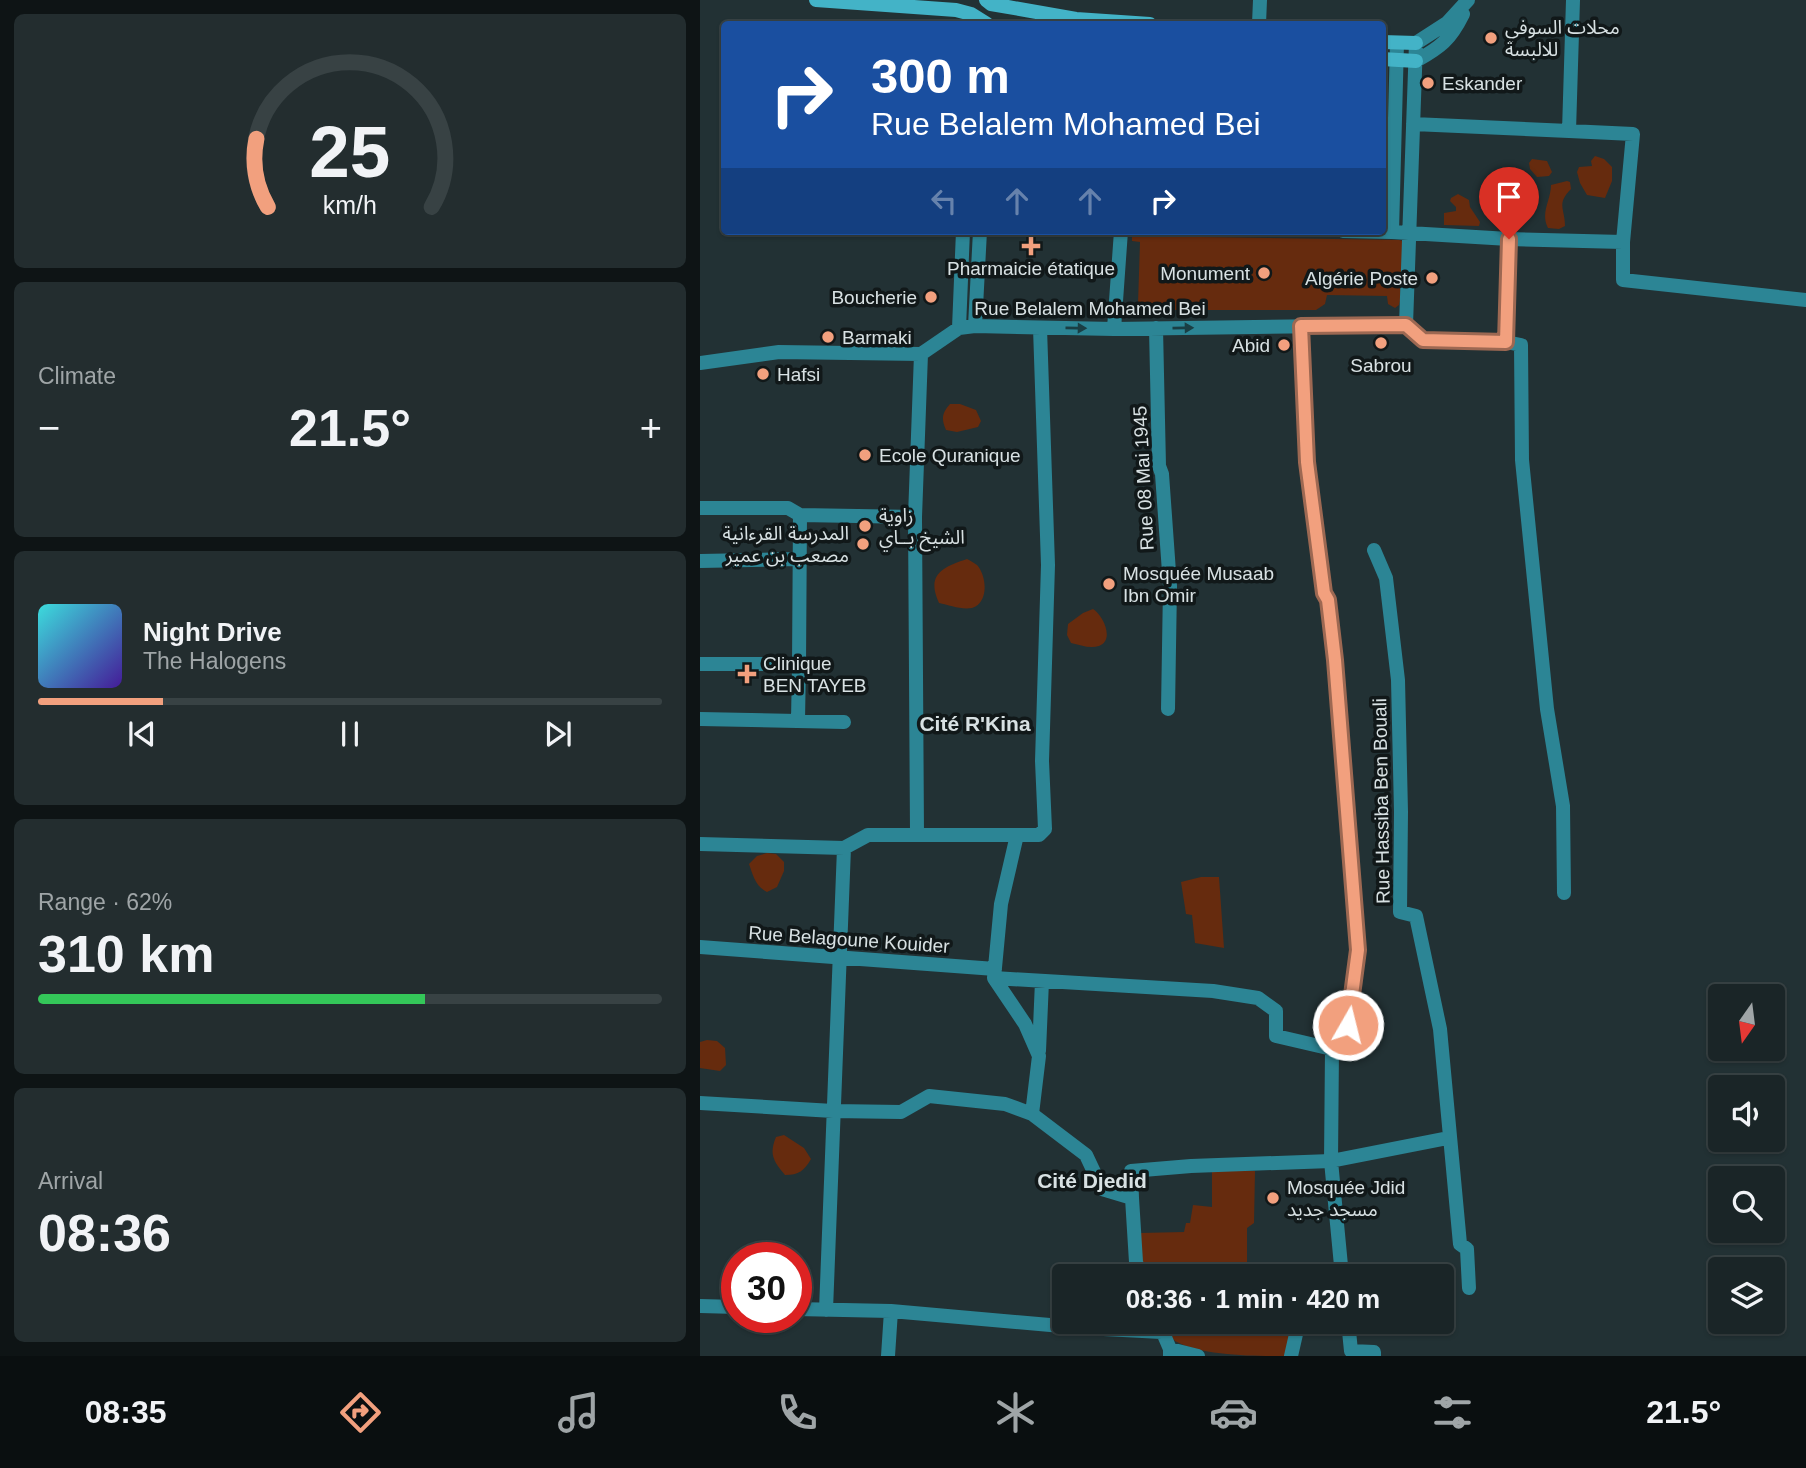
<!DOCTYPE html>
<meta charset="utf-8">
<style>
:root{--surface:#1a2527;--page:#232d2f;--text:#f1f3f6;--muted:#9fa5a7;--line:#384244;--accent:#f2a07e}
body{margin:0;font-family:Arial,"Noto Sans Arabic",sans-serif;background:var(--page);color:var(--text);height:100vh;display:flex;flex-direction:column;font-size:26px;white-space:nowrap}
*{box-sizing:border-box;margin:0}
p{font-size:23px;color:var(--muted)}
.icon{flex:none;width:38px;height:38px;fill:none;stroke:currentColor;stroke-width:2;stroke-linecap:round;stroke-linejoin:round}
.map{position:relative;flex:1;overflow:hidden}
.drawer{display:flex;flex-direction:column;gap:14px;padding:14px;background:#0e1415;width:700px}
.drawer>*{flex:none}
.hud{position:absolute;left:21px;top:21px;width:665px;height:214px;border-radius:7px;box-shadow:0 2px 5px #0004,0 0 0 2px var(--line);background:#1a4fa0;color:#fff;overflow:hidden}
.needle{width:46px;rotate:194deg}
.buttons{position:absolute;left:1008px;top:984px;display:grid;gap:14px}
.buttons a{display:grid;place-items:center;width:77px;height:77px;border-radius:7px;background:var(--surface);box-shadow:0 2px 5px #0004,0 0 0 2px var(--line);font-size:35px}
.speed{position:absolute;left:21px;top:1242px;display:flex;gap:14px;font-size:35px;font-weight:700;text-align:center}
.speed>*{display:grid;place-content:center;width:91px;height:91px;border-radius:50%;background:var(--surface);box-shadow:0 2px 5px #0004,0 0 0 2px var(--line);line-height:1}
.speed .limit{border:10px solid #d22;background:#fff;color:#111}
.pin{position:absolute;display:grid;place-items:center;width:60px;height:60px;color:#fff;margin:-72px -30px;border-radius:50% 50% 50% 0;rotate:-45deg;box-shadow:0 0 7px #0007}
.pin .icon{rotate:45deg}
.me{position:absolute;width:77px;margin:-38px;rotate:8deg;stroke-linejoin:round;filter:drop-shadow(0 0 5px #0008)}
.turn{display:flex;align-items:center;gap:24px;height:147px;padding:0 35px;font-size:32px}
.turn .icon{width:91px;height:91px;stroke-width:2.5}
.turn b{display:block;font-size:49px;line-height:60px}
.lanes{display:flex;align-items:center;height:66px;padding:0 35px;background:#0003;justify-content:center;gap:35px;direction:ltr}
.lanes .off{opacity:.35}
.big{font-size:52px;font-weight:600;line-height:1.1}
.drawer .card{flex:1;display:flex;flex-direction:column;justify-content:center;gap:10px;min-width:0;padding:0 24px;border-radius:10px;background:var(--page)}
.drawer .dial{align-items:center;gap:0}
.dial svg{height:182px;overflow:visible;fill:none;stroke:var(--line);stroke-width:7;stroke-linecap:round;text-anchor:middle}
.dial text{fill:var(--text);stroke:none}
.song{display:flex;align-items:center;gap:21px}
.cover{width:84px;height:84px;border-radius:10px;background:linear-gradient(135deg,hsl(180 70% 55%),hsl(260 70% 35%))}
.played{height:7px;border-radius:4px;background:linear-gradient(90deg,var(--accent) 20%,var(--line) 20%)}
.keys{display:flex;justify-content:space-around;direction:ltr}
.heat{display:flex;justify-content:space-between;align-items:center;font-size:38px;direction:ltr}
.charge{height:10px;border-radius:5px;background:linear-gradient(90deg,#34c759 62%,var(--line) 0)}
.trip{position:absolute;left:352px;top:1264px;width:402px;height:70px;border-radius:7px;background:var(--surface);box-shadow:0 2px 5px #0004,0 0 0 2px var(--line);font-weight:600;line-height:70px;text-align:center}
.dock{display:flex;height:112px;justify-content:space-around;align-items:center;background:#0a0f10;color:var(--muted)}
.dock .icon{width:49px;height:49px}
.dock .active{color:var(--accent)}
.dock b{font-size:32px;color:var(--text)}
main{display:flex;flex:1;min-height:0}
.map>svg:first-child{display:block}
.green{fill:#662b0e}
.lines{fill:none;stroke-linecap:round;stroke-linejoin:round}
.street{stroke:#2c8595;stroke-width:14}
.secondary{stroke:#43b3c7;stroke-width:14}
.oneway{fill:#1a3e44}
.route-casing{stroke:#9d6852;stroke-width:18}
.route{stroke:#f2a07e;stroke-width:12}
.poi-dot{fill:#f2a07e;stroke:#111819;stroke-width:2.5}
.labels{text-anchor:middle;stroke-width:7;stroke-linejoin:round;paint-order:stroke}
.poi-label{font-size:19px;fill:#d8e1e3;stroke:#111819;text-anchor:start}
.street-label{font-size:19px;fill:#d8e1e3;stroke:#111819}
.neighbourhood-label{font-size:21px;font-weight:bold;fill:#d8e1e3;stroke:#111819}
</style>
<main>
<section class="drawer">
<div class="card dial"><svg viewBox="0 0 100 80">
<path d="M14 69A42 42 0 1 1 86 69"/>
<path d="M14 69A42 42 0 0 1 9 39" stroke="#f2a07e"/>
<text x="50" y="56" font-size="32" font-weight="700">25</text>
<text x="50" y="72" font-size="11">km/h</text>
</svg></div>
<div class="card"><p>Climate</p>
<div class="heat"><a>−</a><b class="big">21.5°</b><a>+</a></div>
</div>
<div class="card">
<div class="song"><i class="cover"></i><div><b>Night Drive</b><p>The Halogens</p></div></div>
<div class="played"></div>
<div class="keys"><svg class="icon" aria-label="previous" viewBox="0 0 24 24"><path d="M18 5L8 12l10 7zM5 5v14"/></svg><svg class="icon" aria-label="pause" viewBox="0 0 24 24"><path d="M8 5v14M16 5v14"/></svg><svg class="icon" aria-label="next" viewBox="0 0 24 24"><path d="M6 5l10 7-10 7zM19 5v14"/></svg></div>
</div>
<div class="card"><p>Range · 62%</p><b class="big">310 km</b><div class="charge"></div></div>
<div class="card"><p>Arrival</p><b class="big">08:36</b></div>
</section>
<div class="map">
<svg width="1106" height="1356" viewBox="0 0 1106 1356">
<rect width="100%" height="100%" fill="#223134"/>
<path class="green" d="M895,156L904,159L912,167V181L905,198L887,195L880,183L877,172L879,167L892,166L891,161Z
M832,159L847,161L852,172L849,176L837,177L830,169L829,163Z
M867,181L870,182L871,189C856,204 865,209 865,226L859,229L848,228C840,213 851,200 851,185Z
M758,194L769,200L770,207L780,222L779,226L744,225V213L756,211V207L750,201L751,198Z
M432,236L699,240L703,241L700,301L699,305L695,308L688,304L687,296L627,295L625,304L616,310H429V304H438L440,242L432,241Z
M250,404H260L276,410L281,421L278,427L257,432L246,430C241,419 242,413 250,404Z
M267,559C271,561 274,563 277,565C287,576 289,603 272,608C261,610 249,605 239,603C226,575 242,567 267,559Z
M393,609C403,615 415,640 399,646C390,649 380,645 371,643L367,635L368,624L383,613Z
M67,853L76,854L84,862V871L77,887L67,892C55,886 53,875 49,864L57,856Z
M501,877H519L524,948L495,943L492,915L486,914L481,882Z
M7,1040L17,1041L25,1048L26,1065L20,1071L0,1068V1042Z
M84,1135L104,1148L111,1159C104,1171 99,1175 85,1175C73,1161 69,1154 76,1137Z
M512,1171H555L554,1223L547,1228V1276H446L439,1256L440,1233L484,1232L486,1223H490L493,1205L512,1207Z
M465,1321H592L585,1356C552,1356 502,1356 475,1341C470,1336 468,1328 465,1321Z"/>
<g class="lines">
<path class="street" d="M873,0L869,131L933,134L923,242
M559,24L560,0
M716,61C741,47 750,40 763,14
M713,124L869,131
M643,231L692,232L697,43
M692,232L809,239L923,242V280L1106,300
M706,325L716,43L747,23L768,0
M706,325L723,340L806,342L809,239
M275,326L280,231
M601,326L607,462L624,593L628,600L635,660L658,950L645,1050L632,1049L631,1161L642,1276
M259,328L263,231
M456,328L459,466L462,474L470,586L468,709
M414,329L421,231
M806,342L821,345L822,460L847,709L863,806L864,893
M0,363L79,352L221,354L259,328L275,326L414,329L706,325
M0,508H88L100,515L215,517L221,354
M215,517L217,833
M674,550L686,578L698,680L701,812L700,912L716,916L740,1029L760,1244L767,1249L769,1288
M0,561L99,559
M0,664H99L100,515
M0,719L144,722
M98,720L99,664
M0,844L144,848L168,835H317
M0,947L295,969
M294,978L513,991L558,998L576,1011V1036L632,1049
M339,1051L342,981
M0,1103L133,1111L201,1112L229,1096L305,1104L332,1114L386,1155L402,1189L432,1198L436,1262L441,1276
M332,1114L339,1056L325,1024L294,978L301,904L317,835H339L345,829L342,761L348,565L340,328
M432,1198L431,1171L491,1166L631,1161L748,1138
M0,1306L37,1307
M96,1309L191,1311L384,1328L462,1332
M126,1310L144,848
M458,1321L470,1349V1356
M648,1321L651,1351L674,1352V1356
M470,1349L498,1356
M188,1356L191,1311
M591,1356L599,1321"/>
<path class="secondary" d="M116,0L256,10L271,14L287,24
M286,0L291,4L376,19L450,24
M682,42L716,43
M682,59L716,61"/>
</g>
<defs><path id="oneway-solid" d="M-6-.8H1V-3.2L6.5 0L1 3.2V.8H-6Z" transform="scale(1.75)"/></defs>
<g class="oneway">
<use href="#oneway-solid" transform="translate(376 328) rotate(1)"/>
<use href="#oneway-solid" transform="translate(483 328) rotate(-1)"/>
</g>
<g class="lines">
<g class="route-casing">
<path id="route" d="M648,1025L658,950L635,660L628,600L624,593L607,462L601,326L706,325L723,340L806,342L809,239"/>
</g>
<use href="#route" class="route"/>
</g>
<g class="poi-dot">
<circle cx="791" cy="38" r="7"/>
<circle cx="728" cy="83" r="7"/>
<path d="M327.5 235.5h7v7h7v7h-7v7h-7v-7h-7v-7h7z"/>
<circle cx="564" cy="273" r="7"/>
<circle cx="732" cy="278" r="7"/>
<circle cx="231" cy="297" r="7"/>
<circle cx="128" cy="337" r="7"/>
<circle cx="681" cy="343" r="7"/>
<circle cx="584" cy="345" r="7"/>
<circle cx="63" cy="374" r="7"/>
<circle cx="165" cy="455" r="7"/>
<circle cx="165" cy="526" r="7"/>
<circle cx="163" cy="544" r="7"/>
<circle cx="409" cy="584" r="7"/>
<path d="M43.5 663.5h7v7h7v7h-7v7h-7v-7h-7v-7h7z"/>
<circle cx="573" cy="1198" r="7"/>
</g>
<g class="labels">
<g class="poi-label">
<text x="805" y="34">محلات السوفي<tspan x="805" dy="22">للالبسة</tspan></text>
<text x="742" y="90">Eskander</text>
<text x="331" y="275" text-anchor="middle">Pharmaicie étatique</text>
<text x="550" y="280" text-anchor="end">Monument</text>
<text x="718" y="285" text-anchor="end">Algérie Poste</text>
<text x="217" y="304" text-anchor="end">Boucherie</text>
<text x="142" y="344">Barmaki</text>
<text x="570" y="352" text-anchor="end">Abid</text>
<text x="681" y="372" text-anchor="middle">Sabrou</text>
<text x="77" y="381">Hafsi</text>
<text x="179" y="462">Ecole Quranique</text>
<text x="179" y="522">زاوية<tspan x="179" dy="22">الشيخ بــاي</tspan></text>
<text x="149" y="540" text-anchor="end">المدرسة القرءانية<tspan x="149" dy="22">مصعب بن عمير</tspan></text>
<text x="423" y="580">Mosquée Musaab<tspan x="423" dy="22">Ibn Omir</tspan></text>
<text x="63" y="670">Clinique<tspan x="63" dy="22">BEN TAYEB</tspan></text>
<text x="587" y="1194">Mosquée Jdid<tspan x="587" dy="22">مسجد جديد</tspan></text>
</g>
<g class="street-label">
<text x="390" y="315">Rue Belalem Mohamed Bei</text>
<text transform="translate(443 478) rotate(-93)" y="7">Rue 08 Mai 1945</text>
<text transform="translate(681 801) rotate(-91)" y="7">Rue Hassiba Ben Bouali</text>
<text transform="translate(149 939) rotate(4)" y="7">Rue Belagoune Kouider</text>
</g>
<g class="neighbourhood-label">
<text x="275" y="731">Cité R'Kina</text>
<text x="392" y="1188">Cité Djedid</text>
</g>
</g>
</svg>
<div class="buttons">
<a><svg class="needle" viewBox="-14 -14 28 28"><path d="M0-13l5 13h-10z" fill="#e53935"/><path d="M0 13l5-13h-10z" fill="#9fa5a7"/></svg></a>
<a><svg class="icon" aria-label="sound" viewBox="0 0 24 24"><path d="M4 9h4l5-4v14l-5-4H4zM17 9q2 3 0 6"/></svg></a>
<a><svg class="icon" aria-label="search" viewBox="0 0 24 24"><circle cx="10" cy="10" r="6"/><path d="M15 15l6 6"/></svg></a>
<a><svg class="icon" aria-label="layers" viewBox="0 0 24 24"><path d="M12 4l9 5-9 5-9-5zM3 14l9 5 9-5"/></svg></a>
</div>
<div class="speed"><div class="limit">30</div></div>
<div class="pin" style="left:809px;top:239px;background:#d93025"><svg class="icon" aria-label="arrive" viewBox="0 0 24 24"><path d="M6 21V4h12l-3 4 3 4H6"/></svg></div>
<svg class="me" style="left:648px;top:1025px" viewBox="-20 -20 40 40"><circle r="17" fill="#f2a07e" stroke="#fff" stroke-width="3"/><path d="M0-11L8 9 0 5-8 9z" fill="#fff"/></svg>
<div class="trip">08:36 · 1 min · 420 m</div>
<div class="hud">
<div class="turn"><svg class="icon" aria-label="right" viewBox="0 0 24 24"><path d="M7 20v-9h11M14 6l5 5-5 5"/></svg><div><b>300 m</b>Rue Belalem Mohamed Bei</div></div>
<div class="lanes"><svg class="icon off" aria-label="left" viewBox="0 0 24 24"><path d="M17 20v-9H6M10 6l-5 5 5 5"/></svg><svg class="icon off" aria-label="ahead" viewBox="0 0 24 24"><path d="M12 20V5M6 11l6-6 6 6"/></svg><svg class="icon off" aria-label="ahead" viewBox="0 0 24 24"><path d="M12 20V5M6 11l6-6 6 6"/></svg><svg class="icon" aria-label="right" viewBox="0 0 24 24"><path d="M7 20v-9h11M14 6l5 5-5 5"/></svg></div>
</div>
</div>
</main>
<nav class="dock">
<b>08:35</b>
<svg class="icon active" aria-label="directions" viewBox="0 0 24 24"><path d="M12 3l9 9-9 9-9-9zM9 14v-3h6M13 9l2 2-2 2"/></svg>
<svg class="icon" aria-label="music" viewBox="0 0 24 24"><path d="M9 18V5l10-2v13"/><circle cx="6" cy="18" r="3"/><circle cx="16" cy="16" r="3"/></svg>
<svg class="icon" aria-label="phone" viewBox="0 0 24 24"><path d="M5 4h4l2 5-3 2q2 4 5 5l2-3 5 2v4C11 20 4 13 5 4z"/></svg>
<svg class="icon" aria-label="climate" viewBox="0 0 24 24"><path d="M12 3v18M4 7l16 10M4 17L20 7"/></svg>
<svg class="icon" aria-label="car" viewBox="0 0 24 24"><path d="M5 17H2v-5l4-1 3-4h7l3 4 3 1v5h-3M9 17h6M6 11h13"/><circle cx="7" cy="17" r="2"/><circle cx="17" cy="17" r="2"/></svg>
<svg class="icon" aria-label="filters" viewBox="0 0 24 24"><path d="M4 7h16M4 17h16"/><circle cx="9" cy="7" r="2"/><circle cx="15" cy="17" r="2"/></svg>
<b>21.5°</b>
</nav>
